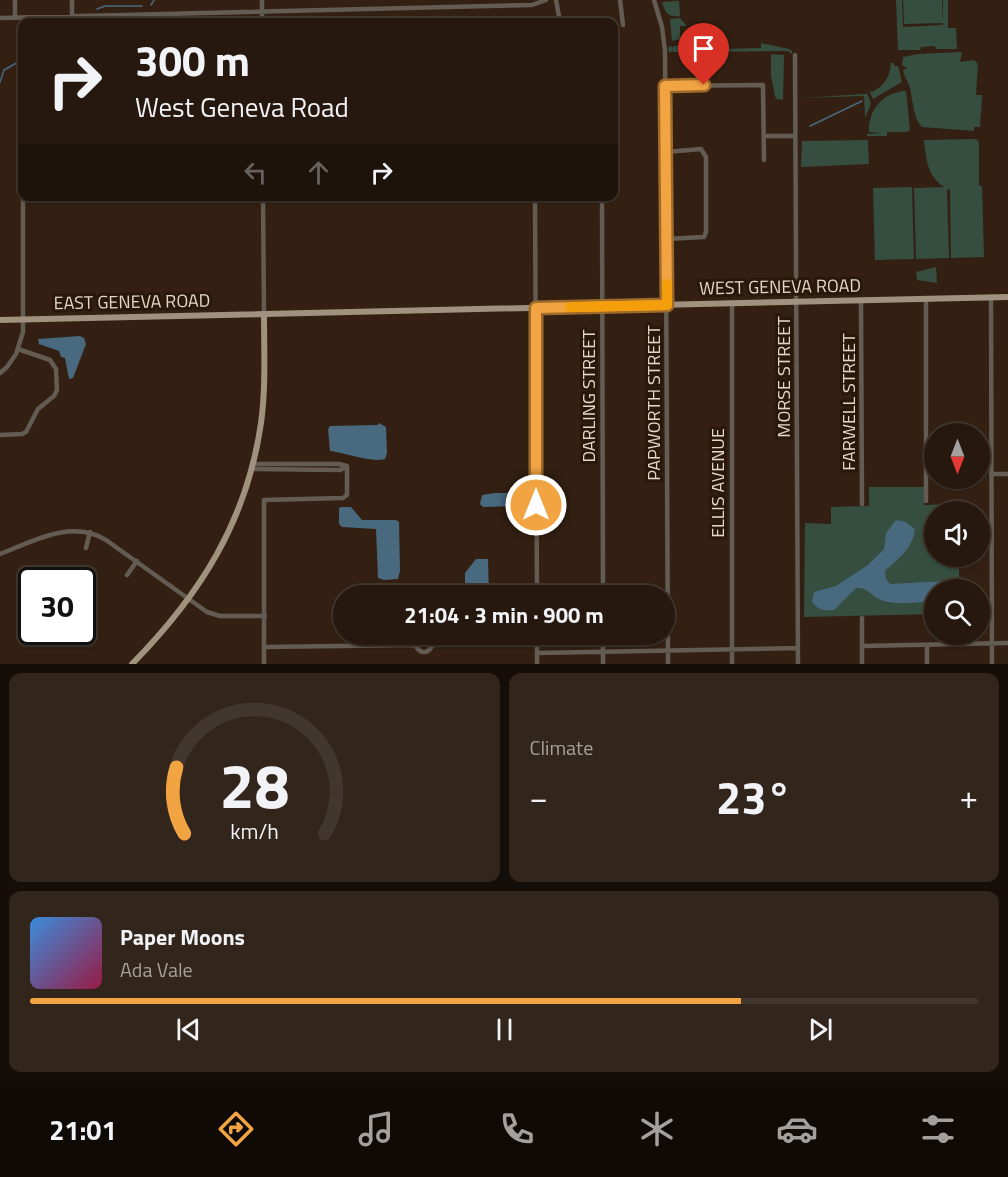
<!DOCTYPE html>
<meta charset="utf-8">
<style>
:root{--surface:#26180e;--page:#32251c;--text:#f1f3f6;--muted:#a4a09e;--line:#42372e;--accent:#f3a442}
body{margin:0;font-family:"Titillium Web",sans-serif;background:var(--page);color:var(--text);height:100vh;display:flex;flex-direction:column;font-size:22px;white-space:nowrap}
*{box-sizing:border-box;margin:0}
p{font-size:20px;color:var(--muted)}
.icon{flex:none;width:33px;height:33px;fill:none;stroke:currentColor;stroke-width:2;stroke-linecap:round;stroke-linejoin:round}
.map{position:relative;height:664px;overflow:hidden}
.panel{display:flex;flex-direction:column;gap:9px;padding:9px;background:#150d08;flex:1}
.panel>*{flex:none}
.top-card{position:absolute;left:18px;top:18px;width:600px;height:183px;border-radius:12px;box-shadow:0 2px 4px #0004,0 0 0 2px var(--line);background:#26180e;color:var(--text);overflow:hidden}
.needle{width:39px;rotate:180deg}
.buttons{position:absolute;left:924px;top:423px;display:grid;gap:12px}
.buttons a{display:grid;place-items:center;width:66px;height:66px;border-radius:50%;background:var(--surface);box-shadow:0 2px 4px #0004,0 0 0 2px var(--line);font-size:30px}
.speed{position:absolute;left:18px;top:567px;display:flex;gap:12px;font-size:30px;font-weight:700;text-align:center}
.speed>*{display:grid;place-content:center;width:78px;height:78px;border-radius:50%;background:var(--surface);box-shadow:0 2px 4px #0004,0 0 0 2px var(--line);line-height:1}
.speed .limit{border:3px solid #111;border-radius:9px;background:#fff;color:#111}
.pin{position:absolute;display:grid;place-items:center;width:51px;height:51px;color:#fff;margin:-62px -26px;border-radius:50% 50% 50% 0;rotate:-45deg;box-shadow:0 0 6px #0007}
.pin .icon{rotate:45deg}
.me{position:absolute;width:66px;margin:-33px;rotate:0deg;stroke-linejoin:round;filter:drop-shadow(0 0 4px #0008)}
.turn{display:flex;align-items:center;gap:21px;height:126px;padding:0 18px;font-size:27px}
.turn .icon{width:78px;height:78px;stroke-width:2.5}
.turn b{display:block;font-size:42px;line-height:51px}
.lanes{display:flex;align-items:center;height:57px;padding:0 18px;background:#0003;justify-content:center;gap:30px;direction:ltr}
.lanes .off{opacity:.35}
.big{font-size:45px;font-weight:700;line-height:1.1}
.panel .widget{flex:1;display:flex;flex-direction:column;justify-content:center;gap:9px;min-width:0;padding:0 21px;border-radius:12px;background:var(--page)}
.panel .dial{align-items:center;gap:0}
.dial svg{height:156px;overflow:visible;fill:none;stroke:var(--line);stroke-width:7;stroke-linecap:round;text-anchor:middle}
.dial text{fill:var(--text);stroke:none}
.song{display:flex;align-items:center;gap:18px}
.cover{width:72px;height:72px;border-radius:9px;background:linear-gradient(135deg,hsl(210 70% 55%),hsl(340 70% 35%))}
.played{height:6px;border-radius:3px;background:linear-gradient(90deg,var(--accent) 75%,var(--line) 75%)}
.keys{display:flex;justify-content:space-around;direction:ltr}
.heat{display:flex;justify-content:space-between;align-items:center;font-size:33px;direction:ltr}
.panel .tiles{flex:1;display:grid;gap:9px;grid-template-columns:1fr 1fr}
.widget:last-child{grid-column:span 2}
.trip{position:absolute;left:333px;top:585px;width:342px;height:60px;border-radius:30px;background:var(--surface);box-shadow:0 2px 4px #0004,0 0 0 2px var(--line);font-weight:700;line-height:60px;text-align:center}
.tabs{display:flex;height:96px;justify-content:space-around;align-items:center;background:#0f0a06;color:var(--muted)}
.tabs .icon{width:42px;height:42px}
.tabs .on{color:var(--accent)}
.tabs b{font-size:27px;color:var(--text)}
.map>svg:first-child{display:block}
.green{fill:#354e40}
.water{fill:#48697e}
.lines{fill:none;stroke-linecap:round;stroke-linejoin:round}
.stream{stroke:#48697e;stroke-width:1.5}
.minor{stroke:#635c53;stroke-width:4.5}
.major{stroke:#a1927f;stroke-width:6}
.route-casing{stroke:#9e6b2b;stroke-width:15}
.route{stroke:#f3a442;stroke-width:10}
.slow{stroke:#f59e0b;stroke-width:10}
.labels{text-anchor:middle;stroke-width:6;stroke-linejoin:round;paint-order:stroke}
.street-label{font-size:18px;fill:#e3d6cd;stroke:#291708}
</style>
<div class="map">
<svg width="1008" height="664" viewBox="0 0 1008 664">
<rect width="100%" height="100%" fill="#332012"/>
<path class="green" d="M896,0H902L903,27L943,25V23L904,24L903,0H942L943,23V0H948V28H956L957,49H936L935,46L921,47L920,50H898Z
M679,1L680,16C667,17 666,14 662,2Z
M680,18L687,26H680V39L672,41L670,19Z
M761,43L789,49L792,51V54L788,51L673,52V49L672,52H669L668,48L671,46L673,48V46H680L681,49L684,50L761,48Z
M962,52L960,62L974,60L978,64L976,95H982L980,127H974V131L922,127C913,118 913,101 910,88C908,81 904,77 903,70L907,68L902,65L903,57L918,54Z
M771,54L784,55L783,100L776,99L775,96L771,76Z
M891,63H894V66H898L902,82L873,99L869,90L872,92C884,86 890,77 891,63Z
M866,90L871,104L865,118L864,96L802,98L863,94H867Z
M906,91L910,130L907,132H887V136H867V134L881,133L869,132C868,110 883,92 906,91Z
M976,139L979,142V186H982L984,257L951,258L950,190L947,189L949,258L916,259L914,188L944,187C927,176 926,158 924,140Z
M868,140L869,164L801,167L802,141Z
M912,187L914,259L875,260L873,188Z
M936,267L937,283L917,280L916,272Z
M869,487H924V505L958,504V511L934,512V556L959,557V589L934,590V614L804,617L805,523L831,524V507L869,506Z"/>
<path class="water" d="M80,336L84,338L86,344L73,378L69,379L65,358L61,357L59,351L39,344L38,339Z
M379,423L386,427L387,453L385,459C372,463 345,453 330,451L328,429L330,426L377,425Z
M495,493H509L520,495V506L483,507L480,504L482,495Z
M341,507H351L362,520H396L399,522L400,571L398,579L384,580L378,578L376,529L342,527L339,524V508Z
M896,520L906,522L915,529C913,548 899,558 885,571L886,579L890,584L948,581L951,585V589L934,590V600C921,603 893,605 881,600C871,596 868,587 856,588L834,610C824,611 818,610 812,602L814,592L836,586L868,565L884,549L886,533Z
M476,559H488L489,595H465V573Z"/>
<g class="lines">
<path class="stream" d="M151,5L154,0
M97,9L105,6H142
M0,82L4,70L22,60
M810,126L862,101"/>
<path class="minor" d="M15,0V17
M72,0V16
M262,0V22
M556,0L560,22
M620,0L623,25
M654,0L662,27L665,51L668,664
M0,18L532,5L546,0
M795,55L798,664
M665,86L763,85L764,160
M764,136H795
M666,152L701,149L706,157V232L704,237L666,239
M263,196L264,314
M535,196L537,596
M602,196L603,596
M991,297L992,664
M926,299V501
M861,300L862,504
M0,373L7,367L16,354L23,332V196
M0,435L22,434L26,432L38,409L54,396L57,390L56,369L50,360L18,349
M253,464H339L347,466
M252,469L340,470L347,466
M991,474H1008
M86,548L90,532
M0,554C34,541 71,519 106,540L207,612L220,616H265
M127,575L137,561
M862,618V664
M537,634V664
M603,634V664
M416 644a8 8 0 1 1 16 0a8 8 0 1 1-16 0Z
M433,645L505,643
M927,645V664
M862,646L1008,643
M265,647L416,645
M537,653L798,648
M264,664V500L343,498L347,495V466
M732,664V303"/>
<path class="major" d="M0,320L1008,297
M132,664C200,595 247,521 261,423C266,387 264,350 264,314"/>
</g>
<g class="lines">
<g class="route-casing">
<path id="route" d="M536,505V308L667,305L665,86L704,85"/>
</g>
<use href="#route" class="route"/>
<path class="slow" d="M570,307L667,305V284"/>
</g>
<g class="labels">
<g class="street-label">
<text transform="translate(780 287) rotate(-1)" y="6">WEST GENEVA ROAD</text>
<text transform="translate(132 302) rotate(-1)" y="6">EAST GENEVA ROAD</text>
<text transform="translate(784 377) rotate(-90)" y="6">MORSE STREET</text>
<text transform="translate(589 396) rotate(-90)" y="6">DARLING STREET</text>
<text transform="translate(849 402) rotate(-90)" y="6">FARWELL STREET</text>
<text transform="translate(654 403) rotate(-90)" y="6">PAPWORTH STREET</text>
<text transform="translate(718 483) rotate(-90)" y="6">ELLIS AVENUE</text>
</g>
</g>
</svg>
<div class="buttons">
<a><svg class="needle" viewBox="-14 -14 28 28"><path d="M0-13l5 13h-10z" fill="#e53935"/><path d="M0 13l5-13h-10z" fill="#a4a09e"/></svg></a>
<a><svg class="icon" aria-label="sound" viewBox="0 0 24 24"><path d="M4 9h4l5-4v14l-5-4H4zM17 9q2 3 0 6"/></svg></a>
<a><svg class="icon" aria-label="search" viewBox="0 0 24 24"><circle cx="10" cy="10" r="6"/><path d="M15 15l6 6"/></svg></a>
</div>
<div class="speed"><div class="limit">30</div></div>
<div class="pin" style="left:704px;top:85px;background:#d93025"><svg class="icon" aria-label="arrive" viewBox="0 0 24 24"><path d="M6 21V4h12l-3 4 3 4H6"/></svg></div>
<svg class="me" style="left:536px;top:505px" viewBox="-20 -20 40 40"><circle r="17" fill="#f3a442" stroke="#fff" stroke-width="3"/><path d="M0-11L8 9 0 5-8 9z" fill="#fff"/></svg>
<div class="trip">21:04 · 3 min · 900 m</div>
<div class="top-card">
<div class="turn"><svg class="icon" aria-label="right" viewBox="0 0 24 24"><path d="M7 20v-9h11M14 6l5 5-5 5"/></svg><div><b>300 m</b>West Geneva Road</div></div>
<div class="lanes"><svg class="icon off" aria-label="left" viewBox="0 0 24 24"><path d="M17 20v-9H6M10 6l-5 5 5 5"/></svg><svg class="icon off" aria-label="ahead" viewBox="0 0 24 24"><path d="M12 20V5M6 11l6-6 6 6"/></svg><svg class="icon" aria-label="right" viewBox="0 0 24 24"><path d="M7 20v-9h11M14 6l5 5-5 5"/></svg></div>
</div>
</div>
<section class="panel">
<div class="tiles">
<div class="widget dial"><svg viewBox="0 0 100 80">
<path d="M14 69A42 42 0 1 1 86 69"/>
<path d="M14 69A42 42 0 0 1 10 35" stroke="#f3a442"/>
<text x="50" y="56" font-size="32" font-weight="700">28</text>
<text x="50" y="72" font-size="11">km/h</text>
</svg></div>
<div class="widget"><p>Climate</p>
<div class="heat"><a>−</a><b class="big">23°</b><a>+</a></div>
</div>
<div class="widget">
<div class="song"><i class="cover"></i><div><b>Paper Moons</b><p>Ada Vale</p></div></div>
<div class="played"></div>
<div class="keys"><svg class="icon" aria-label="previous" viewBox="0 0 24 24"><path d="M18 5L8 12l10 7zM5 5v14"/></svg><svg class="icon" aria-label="pause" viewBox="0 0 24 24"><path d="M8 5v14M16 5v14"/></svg><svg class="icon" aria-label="next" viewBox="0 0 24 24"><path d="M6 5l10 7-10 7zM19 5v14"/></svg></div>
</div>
</div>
</section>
<nav class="tabs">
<b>21:01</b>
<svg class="icon on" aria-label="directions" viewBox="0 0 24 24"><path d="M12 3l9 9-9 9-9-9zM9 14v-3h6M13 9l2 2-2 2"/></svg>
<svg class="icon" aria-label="music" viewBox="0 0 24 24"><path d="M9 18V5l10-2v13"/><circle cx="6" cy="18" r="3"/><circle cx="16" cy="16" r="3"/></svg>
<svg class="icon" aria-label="phone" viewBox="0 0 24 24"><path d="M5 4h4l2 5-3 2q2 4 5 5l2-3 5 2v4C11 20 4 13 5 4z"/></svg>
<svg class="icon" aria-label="climate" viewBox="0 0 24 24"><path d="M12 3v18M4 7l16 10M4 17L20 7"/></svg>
<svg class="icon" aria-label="car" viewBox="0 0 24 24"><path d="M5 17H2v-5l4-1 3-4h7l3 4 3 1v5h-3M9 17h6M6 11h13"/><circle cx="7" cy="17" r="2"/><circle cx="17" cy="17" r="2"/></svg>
<svg class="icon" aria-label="filters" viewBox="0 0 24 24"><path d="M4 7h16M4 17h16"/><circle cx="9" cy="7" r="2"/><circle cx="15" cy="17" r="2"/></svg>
</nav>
